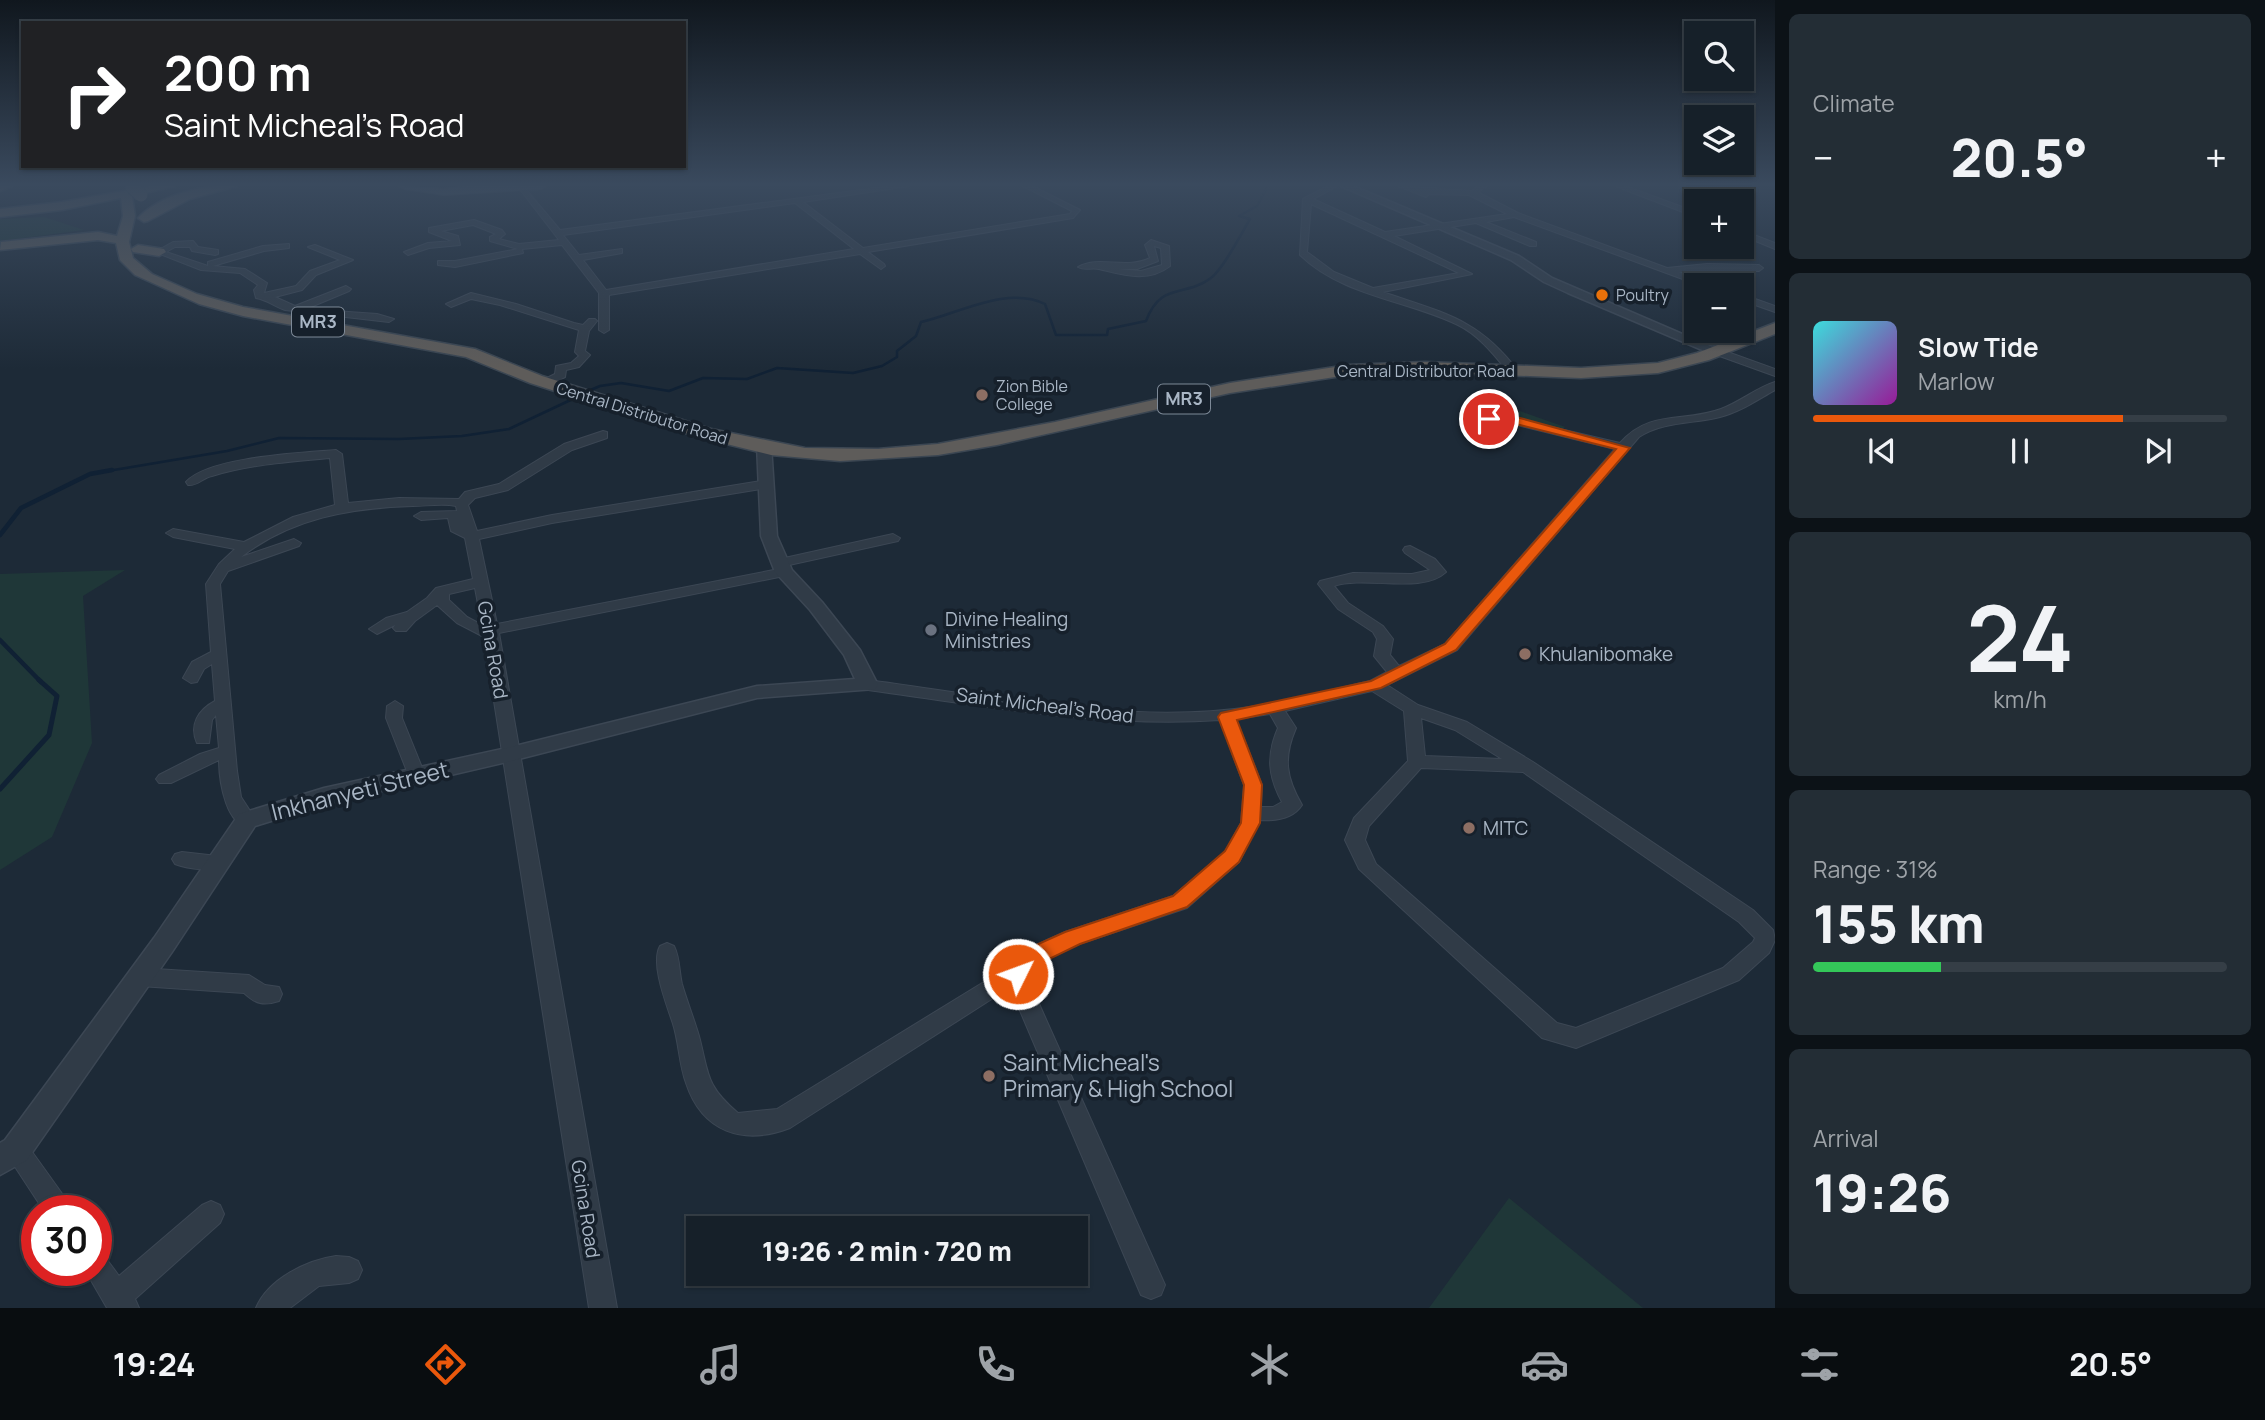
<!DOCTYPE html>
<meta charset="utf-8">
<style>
:root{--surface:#162029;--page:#232d35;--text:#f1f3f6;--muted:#9ea3a8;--line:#353e46;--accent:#ea580c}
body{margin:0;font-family:Manrope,sans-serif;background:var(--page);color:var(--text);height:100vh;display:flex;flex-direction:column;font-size:26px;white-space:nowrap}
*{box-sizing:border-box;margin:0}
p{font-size:23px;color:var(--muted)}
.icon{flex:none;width:38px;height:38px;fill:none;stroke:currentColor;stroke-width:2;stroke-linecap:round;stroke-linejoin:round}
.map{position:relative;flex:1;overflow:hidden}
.sheet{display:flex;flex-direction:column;gap:14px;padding:14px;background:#0c1217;width:490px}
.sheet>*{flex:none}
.hud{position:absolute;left:21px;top:21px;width:665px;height:147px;border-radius:0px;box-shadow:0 2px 5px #0004,0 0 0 2px var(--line);background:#202124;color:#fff;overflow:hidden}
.buttons{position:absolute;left:1684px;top:21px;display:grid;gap:14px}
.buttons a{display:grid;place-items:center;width:70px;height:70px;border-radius:0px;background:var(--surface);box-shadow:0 2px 5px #0004,0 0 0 2px var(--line);font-size:35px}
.speed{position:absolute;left:21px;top:1195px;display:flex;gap:14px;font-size:35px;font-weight:700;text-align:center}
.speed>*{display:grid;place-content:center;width:91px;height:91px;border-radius:50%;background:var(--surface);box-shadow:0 2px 5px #0004,0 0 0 2px var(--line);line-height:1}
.speed .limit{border:10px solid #d22;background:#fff;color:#111}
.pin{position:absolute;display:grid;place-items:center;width:60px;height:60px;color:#fff;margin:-30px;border:4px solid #fff;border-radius:50%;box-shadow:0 2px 7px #0007}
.me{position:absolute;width:77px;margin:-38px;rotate:48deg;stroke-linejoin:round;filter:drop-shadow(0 0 5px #0008)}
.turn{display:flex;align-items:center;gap:24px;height:147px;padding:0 28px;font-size:32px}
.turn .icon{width:91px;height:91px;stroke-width:2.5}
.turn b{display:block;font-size:49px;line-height:60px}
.big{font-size:52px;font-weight:800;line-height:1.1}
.sheet .card{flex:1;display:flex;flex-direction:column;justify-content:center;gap:10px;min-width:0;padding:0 24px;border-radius:10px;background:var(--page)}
.sheet .dial{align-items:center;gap:0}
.dial b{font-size:91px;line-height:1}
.song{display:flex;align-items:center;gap:21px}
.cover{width:84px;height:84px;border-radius:10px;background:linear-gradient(135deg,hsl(180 70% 55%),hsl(300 70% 35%))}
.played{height:7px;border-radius:4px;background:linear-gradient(90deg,var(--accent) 75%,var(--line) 75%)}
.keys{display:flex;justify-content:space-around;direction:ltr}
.heat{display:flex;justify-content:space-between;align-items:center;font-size:38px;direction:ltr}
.charge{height:10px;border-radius:5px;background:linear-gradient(90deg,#34c759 31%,var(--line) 0)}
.trip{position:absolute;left:686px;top:1216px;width:402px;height:70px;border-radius:0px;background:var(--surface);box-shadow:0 2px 5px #0004,0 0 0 2px var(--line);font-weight:800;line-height:70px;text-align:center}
.menu{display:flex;height:112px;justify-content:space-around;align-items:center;background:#090d10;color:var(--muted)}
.menu .icon{width:49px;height:49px}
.menu .active{color:var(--accent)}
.menu b{font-size:32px;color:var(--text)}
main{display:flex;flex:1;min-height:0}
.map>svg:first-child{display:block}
.green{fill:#1f3738}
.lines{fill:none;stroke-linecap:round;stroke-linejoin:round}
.stream-far2{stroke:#102134;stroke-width:2.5}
.stream-far1{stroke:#102134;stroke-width:4.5}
.stream{stroke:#102134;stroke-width:5}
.minor-casing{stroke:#3c4754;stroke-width:2}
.tertiary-casing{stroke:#3c4754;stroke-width:3}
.primary-casing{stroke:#3c4754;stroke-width:2}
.trunk-casing{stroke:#3b4652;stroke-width:3}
.minor{fill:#303b47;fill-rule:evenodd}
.tertiary{fill:#303b47;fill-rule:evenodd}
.primary{fill:#4e5a68;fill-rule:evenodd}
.trunk{fill:#5e5c5a;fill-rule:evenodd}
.trunk-bridge-casing{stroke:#3b4652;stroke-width:15;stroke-linecap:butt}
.trunk-bridge{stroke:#5e5c5a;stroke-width:13}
.route{fill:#ea580c;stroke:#983908;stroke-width:2}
.food-dot{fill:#e8710a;stroke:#16202b;stroke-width:2.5}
.education-dot{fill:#8d6e63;stroke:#16202b;stroke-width:2.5}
.worship-dot{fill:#6b7280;stroke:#16202b;stroke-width:2.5}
.labels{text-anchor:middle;stroke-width:7;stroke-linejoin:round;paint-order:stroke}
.far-poi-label{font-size:16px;fill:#a9b6c5;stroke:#16202b;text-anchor:start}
.far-street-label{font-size:16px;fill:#a9b6c5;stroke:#16202b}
.shield{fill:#16202b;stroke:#7d8997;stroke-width:2}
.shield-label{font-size:18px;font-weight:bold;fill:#a9b6c5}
.poi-label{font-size:19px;fill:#a9b6c5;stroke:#16202b;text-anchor:start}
.street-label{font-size:19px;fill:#a9b6c5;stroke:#16202b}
.near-street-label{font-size:23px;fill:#a9b6c5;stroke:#16202b}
.near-poi-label{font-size:23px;fill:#a9b6c5;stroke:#16202b;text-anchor:start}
</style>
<main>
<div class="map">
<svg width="1775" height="1308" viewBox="0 0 1775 1308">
<rect width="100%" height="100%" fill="#1d2a37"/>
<path class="green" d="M44,217L84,230L0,241V219Z
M1493,410L1520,411L1565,427L1561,430C1537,424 1496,404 1477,426L1462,423L1470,412Z
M125,570L83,596L92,743L52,837L0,870V574Z
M1509,1198L1643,1308H1429Z"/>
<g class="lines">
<path class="stream-far2" d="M586,392L600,386L621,383L669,391L703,378L747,379L777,368L853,373L882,366L897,357V351L916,336L921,322C958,314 1007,285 1045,304L1056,335H1107L1108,329L1146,321C1161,281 1184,298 1211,278C1224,268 1241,234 1250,219L1239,216L1257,206L1268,186
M102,472L227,451L279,438L399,439L462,436L509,429L579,396"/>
<path class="stream-far1" d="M0,535L21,508L90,474L112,470
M0,640L41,682"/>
<path class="stream" d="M0,789L49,735L57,696L39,680"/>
<g class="minor-casing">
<path id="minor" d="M523,186L560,230L891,186H909L803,202L863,248L1070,214L1072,211L1023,186H1032L1080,210L1073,218L868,252L884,264L885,266L881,269L860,254L609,295V330L604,333L599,330V293L562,245L522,249L523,253L455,267L438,265V261H455L518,249L490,241V237L496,234L473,225L441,231L458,236L460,245L429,248L408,255L404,252L428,243L452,241L429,232V228L474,220L502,230L505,234L499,239L519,244L559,240L519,188ZM795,203L854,249L606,290L583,260L622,253V249L579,255L563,235Z
M1328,186H1337L1313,199L1385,232L1507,214L1469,195L1429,194L1426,197L1398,186L1472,191L1478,186H1487L1479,191L1481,194L1518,213L1667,268L1707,264L1759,265L1763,268L1759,271L1679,272L1712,285H1699L1514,217L1486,222L1536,242V246H1530L1476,223L1394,236L1472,274L1383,292C1443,313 1478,318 1518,371L1513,374L1509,373C1495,356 1479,335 1458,325C1407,300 1342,296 1300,255L1303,199ZM1311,204L1459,273L1373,288L1334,272L1307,252Z
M1615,186H1625L1696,212V217Z
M1741,230L1775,243V249L1741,235Z
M1151,240L1169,246L1170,266C1148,283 1124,275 1099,269C1091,267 1085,271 1078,267C1099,255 1127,270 1150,258L1145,245ZM1154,246L1161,248L1162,265L1141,271L1118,269H1137L1158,261Z
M173,242L193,241L198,247L218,250V254L215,255L192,251L190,247H175L166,252L208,266V262L263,246L289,244V248L264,251L213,266L245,269L267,283L264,293L296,286L310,271L340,260L308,247L315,245L353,260L316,275L302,290L275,297L295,306L346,286L351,289L349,291L306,309L377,314L394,319L389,322L285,310C274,306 267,300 256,298L254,290L258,285L240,273L201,270L155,252Z
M471,293L516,304L574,323L583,325L589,319H595L597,321L589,331L585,351L590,355L579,367L566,370L565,377L555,382H547V378L555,374L556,366L571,363L579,356L575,352L579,330L500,305L471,299L451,307L446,304Z
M1741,294L1775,306V312L1741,300Z
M1714,350H1722L1775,369V376L1714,354Z
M1775,382V390C1757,400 1740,412 1720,417C1693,424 1664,421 1639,437L1457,650L1387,685L1418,705L1467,722L1533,762L1753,910L1773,930L1775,940L1769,953L1739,980L1576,1048L1542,1038L1359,869L1345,840L1354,818L1408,761L1404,711L1372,691L1285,711L1296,728C1283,758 1286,777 1302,805C1293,819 1275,821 1260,820L1239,862L1187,908L1079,944L1050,957L1039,970L1030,975L1040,1006L1165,1285L1161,1295L1151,1299L1141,1295L1018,1006L1012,986L790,1128C743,1146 702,1132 686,1083C679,1064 679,1043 673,1024C667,1005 650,964 660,946L667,943L674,946C680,958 679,971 682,984C687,1001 694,1019 699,1036C709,1074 705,1085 738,1113L777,1109L1023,958L1036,945L1065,932L1173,896L1225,852L1241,823L1244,785L1220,720C1102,728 985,706 868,690L862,689L860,685L862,681L868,680C987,696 1132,725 1250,707C1290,701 1331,690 1370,681L1387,672L1374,656L1377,639L1373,632L1338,609L1318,584L1320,581L1353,573L1412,574L1430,570L1405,553L1403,550L1405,547L1410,546L1435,559L1446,572C1421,595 1366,575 1334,586L1348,603L1383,626L1393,639L1390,655L1399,666L1445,644L1615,449L1505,422H1493L1484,437H1476L1474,434L1485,417L1505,416L1620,443C1650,409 1683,423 1721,409C1740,402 1756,388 1775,382ZM1270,714L1278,728C1266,756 1268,776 1282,802L1273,807H1261L1262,785L1236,719ZM1421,718L1455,730L1502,759L1425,756ZM1421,768L1523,772L1739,922L1755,938L1753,942L1723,968L1576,1028L1557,1023L1376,864L1365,840L1369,826Z
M603,431L607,432V438L572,450L508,490L475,498L468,505L477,531L552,515L767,480L773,484L767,488L552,523L479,539L497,624L784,568L791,572L784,576L499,633L617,1308H589L484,637L457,623L437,605L415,621L406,631H396L393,628L395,625L377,634L369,629L386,618L407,612L427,598L436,588L473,579L465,538L451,531L448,518L421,520L414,516L421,512L457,511L456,506C443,503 426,506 413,506C350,508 292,518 241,557L294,539L301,543L299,546L228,571L220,584L237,771L241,797L256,820L254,825C226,833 219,779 219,760L171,783H159L156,779L159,775L200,754L219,748L216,715L212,720L209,743H197C189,725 198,710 215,701L212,664L204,669L197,682L191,683L183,678L192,662L211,652L206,584L219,564L235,549L173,537L166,533L173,529L244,542L293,517L335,505L330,458C290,462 251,464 212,476C202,478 198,486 188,485L186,482C208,457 301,453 336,450L342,454L348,503L399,498L459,499L465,492L499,484L564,444ZM475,588L482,625L467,617L449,600V594Z
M893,534L900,538L898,541L780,567L773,563L780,559Z
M395,701L403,706L402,718L425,775L422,779H410L386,718L387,706Z
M182,852L226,857L229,862L226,867C212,872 189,869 175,864L172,859L175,854Z
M140,968L249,975L265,985L279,987L282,994L279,1001C263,1006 256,1004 244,993L140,986L132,983L129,977L132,971Z
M16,1138L25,1142L68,1202L72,1211H44L4,1150L7,1142Z
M211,1201L220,1205L224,1214L220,1223L135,1299L139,1308H107L85,1270H96V1253L105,1257L119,1276L202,1205Z
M336,1256L349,1257L358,1261L362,1270L358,1279L349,1283L319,1286L290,1308H256C268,1279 307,1260 336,1256Z"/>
</g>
<g class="tertiary-casing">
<path id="tertiary" d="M1341,186H1353L1519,256L1552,278L1724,352L1722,355H1714L1568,293L1544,282L1511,260Z
M764,441L771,445L777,536L792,570L822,602L860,650L878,685L875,689L757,698L511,761L326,804L255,826L172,952L27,1160L0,1175V1143L5,1140L154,938L239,814L324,788L511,747L757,686L855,679L844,655L810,610L775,572L761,536L757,445Z"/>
</g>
<g class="primary-casing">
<path id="primary" d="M399,186L444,189L465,186H546L541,189L444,195L404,189Z"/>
</g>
<g class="trunk-casing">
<path id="trunk" d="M0,186H12L0,191Z
M152,186H175L132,196L135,216L129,242L133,258L152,274L197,294L243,307L475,349L542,376L711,429L805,448L878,449L938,444L1055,422L1230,383L1348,365L1425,362L1581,368L1658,363L1697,353L1775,323V334L1709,360L1658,373L1581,378L1425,372L1348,375L1230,393L997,445L938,455L840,461L771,455L698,437L530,383L466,357L243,316L199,304L135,275L120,260L116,243L98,240L0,250L1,242L98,232L117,236L123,216L121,198L62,210L0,217V209L62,202Z
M237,186L190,199L148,221L144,222L138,218C161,194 205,184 237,186Z
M138,245L164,249L166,252L159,256L133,252L131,249Z"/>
</g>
<use href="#minor" class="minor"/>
<use href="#tertiary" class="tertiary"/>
<use href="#primary" class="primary"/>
<use href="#trunk" class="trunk"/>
<g class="trunk-bridge-casing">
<path id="trunk-bridge" d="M132,187L141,195"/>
</g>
<use href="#trunk-bridge" class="trunk-bridge"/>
</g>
<linearGradient id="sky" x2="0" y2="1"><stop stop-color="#10171e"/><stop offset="0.5" stop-color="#3a4a5e"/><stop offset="1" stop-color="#3a4a5e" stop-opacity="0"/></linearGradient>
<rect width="1775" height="369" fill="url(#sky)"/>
<path class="route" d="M1489,416L1520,418L1630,448L1456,650L1381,688L1237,720L1262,785L1260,823L1239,862L1187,907L1080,944L1051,958L1026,981L1018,984L1010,981L1007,974L1011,965L1023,958L1036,945L1065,932L1173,896L1225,851L1241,823L1244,785L1218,717L1221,713L1371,681L1445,644L1616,449L1520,425L1485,422V417Z"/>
<circle class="food-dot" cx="1602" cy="295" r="7"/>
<g class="education-dot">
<circle cx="982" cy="395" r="7"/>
<circle cx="1525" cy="654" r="7"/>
<circle cx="1469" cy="828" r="7"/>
<circle cx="989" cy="1076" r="7"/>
</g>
<circle class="worship-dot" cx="931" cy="630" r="7"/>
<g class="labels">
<g class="far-poi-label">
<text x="1616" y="301">Poultry</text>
<text x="996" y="392">Zion Bible<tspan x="996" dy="18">College</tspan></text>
</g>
<g class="far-street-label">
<text x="1426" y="377">Central Distributor Road</text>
<text transform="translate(642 413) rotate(17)" y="6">Central Distributor Road</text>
</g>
<g class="shield">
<rect x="292" y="307.5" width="52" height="29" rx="5"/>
<rect x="1158" y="384.5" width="52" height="29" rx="5"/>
</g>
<g class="shield-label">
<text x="318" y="328">MR3</text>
<text x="1184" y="405">MR3</text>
</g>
<g class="poi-label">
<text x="945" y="626">Divine Healing<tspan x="945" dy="22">Ministries</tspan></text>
<text x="1539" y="661">Khulanibomake</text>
<text x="1483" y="835">MITC</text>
</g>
<g class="street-label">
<text transform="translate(493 650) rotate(80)" y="7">Gcina Road</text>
<text transform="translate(1045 705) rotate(7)" y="7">Saint Micheal's Road</text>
<text transform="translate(586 1209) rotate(81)" y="7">Gcina Road</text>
</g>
<g class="near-street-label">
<text transform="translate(360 791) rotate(-14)" y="8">Inkhanyeti Street</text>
</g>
<g class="near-poi-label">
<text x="1003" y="1071">Saint Micheal's<tspan x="1003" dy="26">Primary &amp; High School</tspan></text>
</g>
</g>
</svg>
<div class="buttons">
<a><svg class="icon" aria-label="search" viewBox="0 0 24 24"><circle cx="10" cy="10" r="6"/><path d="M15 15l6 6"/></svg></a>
<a><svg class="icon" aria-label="layers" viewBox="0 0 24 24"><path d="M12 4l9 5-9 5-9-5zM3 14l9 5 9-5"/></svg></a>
<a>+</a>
<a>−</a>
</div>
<div class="speed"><div class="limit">30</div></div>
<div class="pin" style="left:1489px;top:419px;background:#d93025"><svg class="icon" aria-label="arrive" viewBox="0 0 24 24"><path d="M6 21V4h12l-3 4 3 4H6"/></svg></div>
<svg class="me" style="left:1018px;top:974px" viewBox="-20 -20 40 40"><circle r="17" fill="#ea580c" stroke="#fff" stroke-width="3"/><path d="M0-11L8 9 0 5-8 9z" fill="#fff"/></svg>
<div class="trip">19:26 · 2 min · 720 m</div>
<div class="hud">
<div class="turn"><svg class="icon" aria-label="right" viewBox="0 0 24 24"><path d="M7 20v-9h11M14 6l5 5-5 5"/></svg><div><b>200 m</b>Saint Micheal's Road</div></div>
</div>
</div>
<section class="sheet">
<div class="card"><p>Climate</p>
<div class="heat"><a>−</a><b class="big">20.5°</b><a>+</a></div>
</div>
<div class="card">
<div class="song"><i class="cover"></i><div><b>Slow Tide</b><p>Marlow</p></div></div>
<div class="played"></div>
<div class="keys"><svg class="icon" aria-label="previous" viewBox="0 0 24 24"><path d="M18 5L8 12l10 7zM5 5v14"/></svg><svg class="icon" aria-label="pause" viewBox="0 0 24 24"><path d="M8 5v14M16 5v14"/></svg><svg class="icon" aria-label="next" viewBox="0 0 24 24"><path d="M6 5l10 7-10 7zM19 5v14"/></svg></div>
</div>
<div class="card dial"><b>24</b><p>km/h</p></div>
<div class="card"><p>Range · 31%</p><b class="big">155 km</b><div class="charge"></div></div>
<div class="card"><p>Arrival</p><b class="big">19:26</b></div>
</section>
</main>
<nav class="menu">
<b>19:24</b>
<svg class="icon active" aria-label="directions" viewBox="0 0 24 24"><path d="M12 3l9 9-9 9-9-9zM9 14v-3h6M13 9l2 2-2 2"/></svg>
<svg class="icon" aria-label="music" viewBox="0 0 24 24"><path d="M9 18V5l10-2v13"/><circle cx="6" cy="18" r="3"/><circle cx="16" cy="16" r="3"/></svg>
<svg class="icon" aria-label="phone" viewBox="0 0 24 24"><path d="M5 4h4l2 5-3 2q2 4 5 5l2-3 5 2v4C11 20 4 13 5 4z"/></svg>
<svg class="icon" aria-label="climate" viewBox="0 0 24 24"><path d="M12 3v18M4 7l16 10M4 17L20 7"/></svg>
<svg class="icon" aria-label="car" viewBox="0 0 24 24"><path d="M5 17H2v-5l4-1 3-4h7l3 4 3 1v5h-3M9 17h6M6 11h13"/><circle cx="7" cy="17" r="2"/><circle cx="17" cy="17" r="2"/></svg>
<svg class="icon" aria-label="filters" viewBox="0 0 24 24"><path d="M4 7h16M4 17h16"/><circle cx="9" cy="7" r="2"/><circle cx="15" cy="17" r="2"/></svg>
<b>20.5°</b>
</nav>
